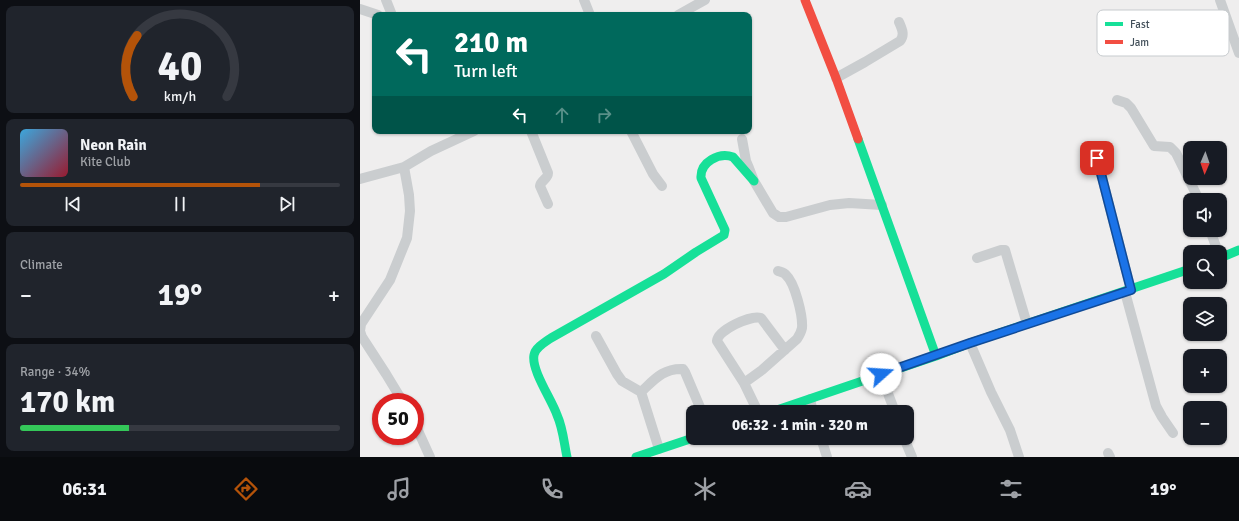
<!DOCTYPE html>
<meta charset="utf-8">
<style>
:root{--surface:#171b24;--page:#20242c;--text:#f1f3f6;--muted:#9ea1a6;--line:#363941;--accent:#b45309}
body{margin:0;font-family:Signika,sans-serif;background:var(--page);color:var(--text);height:100vh;display:flex;flex-direction:column;font-size:15px;white-space:nowrap}
*{box-sizing:border-box;margin:0}
p{font-size:13px;color:var(--muted)}
.icon{flex:none;width:22px;height:22px;fill:none;stroke:currentColor;stroke-width:2;stroke-linecap:round;stroke-linejoin:round}
.map{position:relative;flex:1;overflow:hidden}
.drawer{display:flex;flex-direction:column;gap:6px;padding:6px;background:#0d0f14;width:360px}
.drawer>*{flex:none}
.hud{position:absolute;left:12px;top:12px;width:380px;height:122px;border-radius:8px;box-shadow:0 1px 3px #0004;background:#00695c;color:#fff;overflow:hidden}
.needle{width:26px;rotate:182deg}
.tools{position:absolute;left:823px;top:141px;display:grid;gap:8px}
.tools a{display:grid;place-items:center;width:44px;height:44px;border-radius:8px;background:var(--surface);box-shadow:0 1px 3px #0004;font-size:20px}
.speed{position:absolute;left:12px;top:393px;display:flex;gap:8px;font-size:20px;font-weight:700;text-align:center}
.speed>*{display:grid;place-content:center;width:52px;height:52px;border-radius:50%;background:var(--surface);box-shadow:0 1px 3px #0004;line-height:1}
.speed .limit{border:6px solid #d22;background:#fff;color:#111}
.pin{position:absolute;display:grid;place-items:center;width:34px;height:34px;color:#fff;margin:-17px;border-radius:8px;box-shadow:0 2px 6px #0006}
.me{position:absolute;width:44px;margin:-22px;rotate:71deg;stroke-linejoin:round;filter:drop-shadow(0 0 3px #0008)}
.turn{display:flex;align-items:center;gap:14px;height:84px;padding:0 16px;font-size:18px}
.turn .icon{width:52px;height:52px;stroke-width:2.5}
.turn b{display:block;font-size:28px;line-height:34px}
.lanes{display:flex;align-items:center;height:38px;padding:0 16px;background:#0003;justify-content:center;gap:20px;direction:ltr}
.lanes .off{opacity:.35}
.big{font-size:30px;font-weight:700;line-height:1.1}
.drawer .card{flex:1;display:flex;flex-direction:column;justify-content:center;gap:6px;min-width:0;padding:0 14px;border-radius:8px;background:var(--page)}
.drawer .dial{align-items:center;gap:0}
.dial svg{height:104px;overflow:visible;fill:none;stroke:var(--line);stroke-width:7;stroke-linecap:round;text-anchor:middle}
.dial text{fill:var(--text);stroke:none}
.song{display:flex;align-items:center;gap:12px}
.cover{width:48px;height:48px;border-radius:6px;background:linear-gradient(135deg,hsl(200 70% 55%),hsl(350 70% 35%))}
.played{height:4px;border-radius:2px;background:linear-gradient(90deg,var(--accent) 75%,var(--line) 75%)}
.keys{display:flex;justify-content:space-around;direction:ltr}
.heat{display:flex;justify-content:space-between;align-items:center;font-size:22px;direction:ltr}
.charge{height:6px;border-radius:3px;background:linear-gradient(90deg,#34c759 34%,var(--line) 0)}
.trip{position:absolute;left:326px;top:405px;width:228px;height:40px;border-radius:8px;background:var(--surface);box-shadow:0 1px 3px #0004;font-weight:700;line-height:40px;text-align:center}
.menu{display:flex;height:64px;justify-content:space-around;align-items:center;background:#090b0e;color:var(--muted)}
.menu .icon{width:28px;height:28px}
.menu .selected{color:var(--accent)}
.menu b{font-size:18px;color:var(--text)}
main{display:flex;flex:1;min-height:0}
.map>svg:first-child{display:block}
.lines{fill:none;stroke-linecap:round;stroke-linejoin:round}
.street{stroke:#cacdcf;stroke-width:10}
.fast{stroke:#16e098;stroke-width:9}
.jam{stroke:#f24e42;stroke-width:9}
.route-casing{stroke:#114b97;stroke-width:10}
.route{stroke:#1a73e8;stroke-width:7}
.key{fill:#fff;stroke:#c7cbce;stroke-width:1}
.key-label{font-size:11px;fill:#44515b}
</style>
<main>
<section class="drawer">
<div class="card dial"><svg viewBox="0 0 100 80">
<path d="M14 69A42 42 0 1 1 86 69"/>
<path d="M14 69A42 42 0 0 1 17 22" stroke="#b45309"/>
<text x="50" y="56" font-size="32" font-weight="700">40</text>
<text x="50" y="72" font-size="11">km/h</text>
</svg></div>
<div class="card">
<div class="song"><i class="cover"></i><div><b>Neon Rain</b><p>Kite Club</p></div></div>
<div class="played"></div>
<div class="keys"><svg class="icon" aria-label="previous" viewBox="0 0 24 24"><path d="M18 5L8 12l10 7zM5 5v14"/></svg><svg class="icon" aria-label="pause" viewBox="0 0 24 24"><path d="M8 5v14M16 5v14"/></svg><svg class="icon" aria-label="next" viewBox="0 0 24 24"><path d="M6 5l10 7-10 7zM19 5v14"/></svg></div>
</div>
<div class="card"><p>Climate</p>
<div class="heat"><a>−</a><b class="big">19°</b><a>+</a></div>
</div>
<div class="card"><p>Range · 34%</p><b class="big">170 km</b><div class="charge"></div></div>
</section>
<div class="map">
<svg width="879" height="457" viewBox="0 0 879 457">
<rect width="100%" height="100%" fill="#efeeee"/>
<g class="lines">
<path class="street" d="M26,0L32,15
M224,0L230,15
M860,0L879,53
M0,9L18,15
M318,15L345,0
M476,78L505,62L540,41C545,35 542,29 539,22
M757,100L766,103L771,108L794,146L810,147L816,153L839,200
M171,131L188,173C188,179 181,180 180,186L188,204
M271,131L293,174L302,186
M382,139L386,161L389,168L394,181L413,213L419,217H426L470,205L489,203L522,205
M737,158L771,290
M0,179L44,167
M850,230L858,252
M617,258L641,250H645L667,324
M765,292L796,406L802,417L813,433
M236,336L257,374L262,381L281,392L299,449
M610,343L631,392L650,430L659,457
M521,375L535,412
M384,383L357,341C358,330 390,315 401,318L425,350
M281,392C294,380 303,368 323,369L325,372L342,412
M450,399L453,412
M43,402L26,374L2,337L0,331L1,324L30,280L47,238L50,211L49,195L44,167L71,151L114,131
M398,412L384,383L402,370L437,339C439,336 441,333 442,328C443,316 435,283 426,275C424,272 421,272 418,271
M55,424L70,457
M461,438L467,457
M544,438L552,457
M748,453L750,457"/>
<path class="fast" d="M498,139L576,356
M860,258L879,250
M411,412L576,356L610,343L830,269
M207,457C204,443 203,428 197,415C192,400 171,370 174,355C175,348 185,342 191,338L304,274L336,252L364,235L365,230L341,178C340,162 359,152 373,157L394,181
M276,457L333,438"/>
<path class="jam" d="M445,0L476,78L498,139"/>
</g>
<g class="lines">
<g class="route-casing">
<path id="route" d="M521,374L610,343L771,290L737,158"/>
</g>
<use href="#route" class="route"/>
</g>
<rect x="737" y="10" width="132" height="46" rx="6" class="key"/>
<rect x="745" y="22" width="18" height="4" fill="#16e098"/>
<rect x="745" y="40" width="18" height="4" fill="#f24e42"/>
<g class="key-label">
<text x="770" y="28">Fast</text>
<text x="770" y="46">Jam</text>
</g>
</svg>
<div class="tools">
<a><svg class="needle" viewBox="-14 -14 28 28"><path d="M0-13l5 13h-10z" fill="#e53935"/><path d="M0 13l5-13h-10z" fill="#9ea1a6"/></svg></a>
<a><svg class="icon" aria-label="sound" viewBox="0 0 24 24"><path d="M4 9h4l5-4v14l-5-4H4zM17 9q2 3 0 6"/></svg></a>
<a><svg class="icon" aria-label="search" viewBox="0 0 24 24"><circle cx="10" cy="10" r="6"/><path d="M15 15l6 6"/></svg></a>
<a><svg class="icon" aria-label="layers" viewBox="0 0 24 24"><path d="M12 4l9 5-9 5-9-5zM3 14l9 5 9-5"/></svg></a>
<a>+</a>
<a>−</a>
</div>
<div class="speed"><div class="limit">50</div></div>
<div class="pin" style="left:737px;top:158px;background:#d93025"><svg class="icon" aria-label="arrive" viewBox="0 0 24 24"><path d="M6 21V4h12l-3 4 3 4H6"/></svg></div>
<svg class="me" style="left:521px;top:374px" viewBox="-20 -20 40 40"><circle r="19" fill="#fff"/><path d="M0-13L10 11 0 6-10 11z" fill="#1a73e8"/></svg>
<div class="trip">06:32 · 1 min · 320 m</div>
<div class="hud">
<div class="turn"><svg class="icon" aria-label="left" viewBox="0 0 24 24"><path d="M17 20v-9H6M10 6l-5 5 5 5"/></svg><div><b>210 m</b>Turn left</div></div>
<div class="lanes"><svg class="icon" aria-label="left" viewBox="0 0 24 24"><path d="M17 20v-9H6M10 6l-5 5 5 5"/></svg><svg class="icon off" aria-label="ahead" viewBox="0 0 24 24"><path d="M12 20V5M6 11l6-6 6 6"/></svg><svg class="icon off" aria-label="right" viewBox="0 0 24 24"><path d="M7 20v-9h11M14 6l5 5-5 5"/></svg></div>
</div>
</div>
</main>
<nav class="menu">
<b>06:31</b>
<svg class="icon selected" aria-label="directions" viewBox="0 0 24 24"><path d="M12 3l9 9-9 9-9-9zM9 14v-3h6M13 9l2 2-2 2"/></svg>
<svg class="icon" aria-label="music" viewBox="0 0 24 24"><path d="M9 18V5l10-2v13"/><circle cx="6" cy="18" r="3"/><circle cx="16" cy="16" r="3"/></svg>
<svg class="icon" aria-label="phone" viewBox="0 0 24 24"><path d="M5 4h4l2 5-3 2q2 4 5 5l2-3 5 2v4C11 20 4 13 5 4z"/></svg>
<svg class="icon" aria-label="climate" viewBox="0 0 24 24"><path d="M12 3v18M4 7l16 10M4 17L20 7"/></svg>
<svg class="icon" aria-label="car" viewBox="0 0 24 24"><path d="M5 17H2v-5l4-1 3-4h7l3 4 3 1v5h-3M9 17h6M6 11h13"/><circle cx="7" cy="17" r="2"/><circle cx="17" cy="17" r="2"/></svg>
<svg class="icon" aria-label="filters" viewBox="0 0 24 24"><path d="M4 7h16M4 17h16"/><circle cx="9" cy="7" r="2"/><circle cx="15" cy="17" r="2"/></svg>
<b>19°</b>
</nav>
